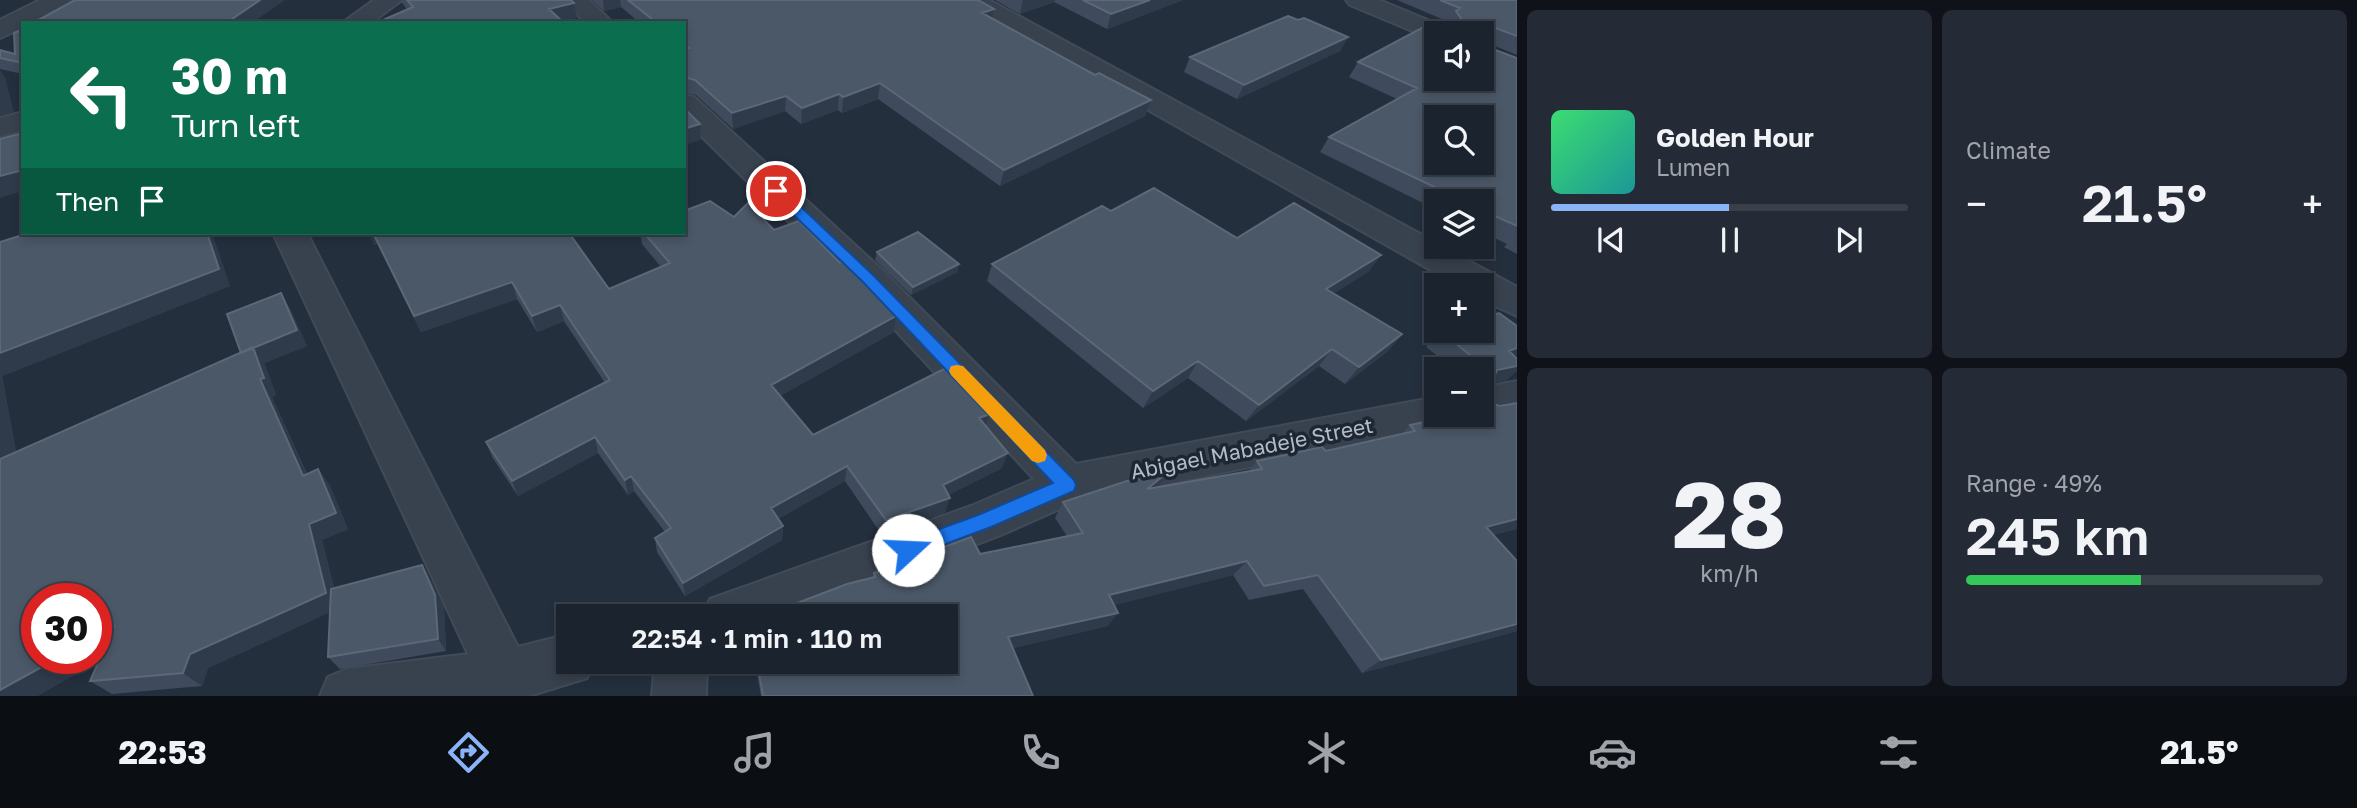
<!DOCTYPE html>
<meta charset="utf-8">
<style>
:root{--surface:#1b232e;--page:#242b36;--text:#f1f3f6;--muted:#a0a4aa;--line:#39404a;--accent:#8ab4f8}
body{margin:0;font-family:"Golos Text",sans-serif;background:var(--page);color:var(--text);height:100vh;display:flex;flex-direction:column;font-size:26px;white-space:nowrap}
*{box-sizing:border-box;margin:0}
p{font-size:23px;color:var(--muted)}
.icon{flex:none;width:38px;height:38px;fill:none;stroke:currentColor;stroke-width:2;stroke-linecap:round;stroke-linejoin:round}
.map{position:relative;flex:1;overflow:hidden}
.drawer{display:flex;flex-direction:column;gap:10px;padding:10px;background:#0f1319;width:840px}
.drawer>*{flex:none}
.guide{position:absolute;left:21px;top:21px;width:665px;height:214px;border-radius:0px;box-shadow:0 4px 10px #0003,0 0 0 2px var(--line);background:#0b6e4f;color:#fff;overflow:hidden}
.controls{position:absolute;left:1424px;top:21px;display:grid;gap:14px}
.controls a{display:grid;place-items:center;width:70px;height:70px;border-radius:0px;background:var(--surface);box-shadow:0 4px 10px #0003,0 0 0 2px var(--line);font-size:35px}
.speed{position:absolute;left:21px;top:583px;display:flex;gap:14px;font-size:35px;font-weight:700;text-align:center}
.speed>*{display:grid;place-content:center;width:91px;height:91px;border-radius:50%;background:var(--surface);box-shadow:0 4px 10px #0003,0 0 0 2px var(--line);line-height:1}
.speed .limit{border:10px solid #d22;background:#fff;color:#111}
.pin{position:absolute;display:grid;place-items:center;width:60px;height:60px;color:#fff;margin:-30px;border:4px solid #fff;border-radius:50%;box-shadow:0 2px 7px #0007}
.me{position:absolute;width:77px;margin:-38px;rotate:70deg;stroke-linejoin:round;filter:drop-shadow(0 0 5px #0008)}
.turn{display:flex;align-items:center;gap:24px;height:147px;padding:0 35px;font-size:32px}
.turn .icon{width:91px;height:91px;stroke-width:2.5}
.turn b{display:block;font-size:49px;line-height:60px}
.then{display:flex;align-items:center;height:66px;padding:0 35px;background:#0003;gap:14px;font-size:26px}
.big{font-size:52px;font-weight:600;line-height:1.1}
.drawer .widget{flex:1;display:flex;flex-direction:column;justify-content:center;gap:10px;min-width:0;padding:0 24px;border-radius:10px;background:var(--page)}
.drawer .dial{align-items:center;gap:0}
.dial b{font-size:91px;line-height:1}
.song{display:flex;align-items:center;gap:21px}
.cover{width:84px;height:84px;border-radius:10px;background:linear-gradient(135deg,hsl(140 70% 55%),hsl(180 70% 35%))}
.played{height:7px;border-radius:4px;background:linear-gradient(90deg,var(--accent) 50%,var(--line) 50%)}
.keys{display:flex;justify-content:space-around;direction:ltr}
.heat{display:flex;justify-content:space-between;align-items:center;font-size:38px;direction:ltr}
.charge{height:10px;border-radius:5px;background:linear-gradient(90deg,#34c759 49%,var(--line) 0)}
.drawer .tiles{flex:1;display:grid;gap:10px;grid-template-columns:repeat(2,1fr)}
.trip{position:absolute;left:556px;top:604px;width:402px;height:70px;border-radius:0px;background:var(--surface);box-shadow:0 4px 10px #0003,0 0 0 2px var(--line);font-weight:600;line-height:70px;text-align:center}
.tab-bar{display:flex;height:112px;justify-content:space-around;align-items:center;background:#0b0e12;color:var(--muted)}
.tab-bar .icon{width:49px;height:49px}
.tab-bar .current{color:var(--accent)}
.tab-bar b{font-size:32px;color:var(--text)}
main{display:flex;flex:1;min-height:0}
.map>svg:first-child{display:block}
.lines{fill:none;stroke-linecap:round;stroke-linejoin:round}
.street-casing{stroke:#414a57;stroke-width:4}
.street{fill:#38414e;fill-rule:evenodd}
.wall{fill:#3f4b5c}
.shaded-wall{fill:#2f3b4b}
.building{fill:#4b5868;stroke:#5c6777;stroke-width:2;fill-rule:evenodd}
.route{fill:#1a73e8;stroke:#114b97;stroke-width:2}
.slow{fill:#f59e0b}
.labels{text-anchor:middle;stroke-width:7;stroke-linejoin:round;paint-order:stroke}
.street-label{font-size:21px;fill:#b4bcc9;stroke:#1d2633}
</style>
<main>
<div class="map">
<svg width="1517" height="696" viewBox="0 0 1517 696">
<rect width="100%" height="100%" fill="#242f3e"/>
<g class="lines">
<g class="street-casing">
<path id="street" d="M40,0H71L67,5L33,23H23V28L0,38V20Z
M374,0H402L371,23H342Z
M563,0H589L613,23H586Z
M959,0H989L1437,243V247H1443L1517,287V316L1482,300V285H1457L963,5Z
M1346,0H1379L1447,28L1451,33H1437V40L1429,38L1350,5Z
M684,95L694,97L881,269L1076,464L1437,397V415H1457L1452,425L1437,429L1073,503L1001,535L790,616H703L710,599L971,506L1034,479L855,287L684,119Z
M23,112V130L0,136V118Z
M273,233H307L518,647L569,634V662H594L587,678L529,696H320L328,677L347,669L468,654Z
M1517,381V413L1482,420L1468,415H1482V388Z
M655,662H707L706,696H652Z"/>
</g>
<use href="#street" class="street"/>
</g>
<path class="wall" d="M401,0H571L574,3L577,18L407,9L402,3Z
M592,0H978L994,9L992,19L1095,75L1151,100L1145,116L1000,186L878,99L842,113L838,110L801,124L785,111L733,129L696,95L684,93V23H640L621,7L604,11Z
M995,0H1183L1107,29L1054,2L1020,14Z
M1397,0H1517V55L1490,44V48L1517,58V254L1504,247L1507,244L1482,232V201H1437V210L1320,152L1329,137L1397,99L1349,77L1358,62L1445,28L1449,22Z
M1298,20L1348,37L1340,51L1237,99L1184,72L1190,57Z
M23,29V74L0,69V50L15,54Z
M1111,211L1237,238L1381,255L1368,272L1334,293L1402,334L1388,351L1345,384L1319,366L1246,421L1188,378L1143,408L987,281L992,264Z
M734,217L774,230L894,332L780,396L813,435L986,426L1002,468L948,495L945,513L882,535L845,481L778,519L783,526L782,540L685,596L657,552L655,538L665,532L634,491L628,495L598,453L518,496L492,457L486,442L605,383L564,321L537,332L517,299L421,332L378,243L374,245L369,233H569L609,289L661,267L642,244L640,233H684Z
M213,237L230,286L2,376L16,452L241,353L281,293L290,309L307,346L264,363L276,395L272,397L307,474L318,469L330,486L348,529L322,540L334,588L422,565L430,579L444,607L446,651L340,669L328,657L330,612L208,668L202,686L112,694L90,681L99,661L37,696H0V242Z
M877,252L959,264L957,272L911,295L875,260Z
M1517,326V358L1507,380L1486,385L1482,388V369H1454L1426,347L1440,331Z
M1517,403V529L1493,535L1517,631L1362,673L1303,589L1249,600L1233,575L1114,605L1108,626L1013,648L1033,696H761L755,662H947V616H748V606L792,605L873,578L874,573L913,561L914,558L980,554L1067,536L1055,518L1063,502L1157,487L1249,471L1257,461L1326,451L1402,434L1410,425Z"/>
<path class="shaded-wall" d="M260,0H285L252,23H226Z
M603,0H620L621,7L604,11Z
M1023,0H1055L1054,2L1020,14Z
M1150,0H1183L1107,29L1111,14Z
M574,3L577,18L556,23L549,9Z
M994,9L991,24L982,13Z
M1348,37L1340,51L1237,99L1244,85Z
M0,70L5,77L14,112L0,116Z
M880,83L878,99L842,113L843,97Z
M839,94L838,110L801,124L802,108Z
M786,96L785,111L733,129L732,113Z
M1151,100L1145,116L1000,186L1004,170Z
M700,124L701,140L684,145V129Z
M23,170V191L0,198V176Z
M207,233H226L213,237L230,286L2,376L20,475L0,459V353Z
M369,233H373L378,243L374,245Z
M1381,255L1368,272L1314,306L1326,289Z
M959,264L957,272L911,295L913,287Z
M512,282L517,299L421,332L414,316Z
M281,293L290,309L307,346L264,363L276,395L272,397L315,493L303,476L260,379L241,353Z
M560,305L564,321L537,332L532,316Z
M896,316L894,332L771,401V385Z
M1402,334L1388,351L1345,384L1359,367Z
M1517,348V358L1493,366L1509,351Z
M1332,349L1319,366L1246,421L1259,405Z
M1198,361L1188,378L1143,408L1153,391Z
M1517,366V371L1507,380L1486,385L1495,375L1497,370Z
M990,414L984,430L979,418Z
M595,437L598,453L518,496L512,481Z
M1008,453L1002,468L938,500L943,485Z
M847,466L845,481L771,523V508Z
M318,469L330,486L348,529L322,540L339,608L208,668L202,686L183,673L190,654L309,524Z
M1167,473L1156,489H1147Z
M631,476L634,491L628,495L625,480Z
M950,498L945,513L882,535L886,520Z
M1517,519V529L1466,542L1486,527Z
M783,526L782,540L685,596L683,583Z
M1247,561L1233,575L1099,609L1109,595Z
M422,565L430,579L444,607L446,651L438,639Z
M1118,613L1108,626L1001,651L1008,637Z
M1517,624V631L1362,673L1381,660Z
M114,627L134,641L37,696H0V690L58,658H96V637Z"/>
<path class="building" d="M75,0H260L226,23H33Z
M407,0H571L574,3L549,9L564,23H376L413,7Z
M628,0H978L994,9L982,13L1095,75L1099,73L1151,100L1004,170L880,83L843,97L839,94L802,108L786,96L732,113L695,80L684,77V49L689,48L684,44V23H657Z
M1083,0H1150L1111,14Z
M1440,0H1517V36L1493,27L1489,29L1490,48L1517,58V226L1482,210V201H1464L1329,137L1417,88L1358,62L1431,23L1446,28L1449,21L1462,20L1456,11L1460,8ZM1437,33H1482V79H1437ZM1437,117H1482V163H1437Z
M1288,16L1298,20L1304,18L1348,37L1244,85L1190,57Z
M23,29V63L0,58V50L15,54L14,33Z
M684,108L700,124L684,129Z
M23,133V170L0,176V139Z
M1154,188L1237,238L1294,203L1381,255L1326,289L1402,334L1359,367L1332,349L1259,405L1198,361L1153,391L992,264L1102,206L1111,211Z
M710,201L734,217L748,203L774,230L799,221L840,263L843,261L855,273L896,316L771,385L813,435L946,368L990,414L979,418L1008,453L943,485L950,498L886,520L847,466L771,508L783,526L683,583L655,538L671,528L631,476L625,480L595,437L512,481L486,442L610,380L560,305L532,316L512,282L414,316L373,233H569L609,289L670,263L644,233H684V211Z
M918,232L959,264L913,287L877,252Z
M29,233H207L219,269L0,353V242Z
M281,293L297,330L241,353L227,314Z
M1499,313L1517,326V348L1509,351L1517,359V366L1497,370L1495,375L1440,331H1482V318Z
M253,347L264,378L260,379L303,476L318,469L336,513L309,524L326,593L190,654L183,673L90,681L114,627L96,637V598H37V658H58L0,690V459Z
M1482,402H1486L1500,406L1517,403V519L1486,527L1517,561V624L1381,660L1318,575L1264,586L1247,561L1109,595L1118,613L1008,637L1033,696H763L757,662H947V616H749L748,606L792,605L847,584L875,577L874,573L899,564L915,561L914,558L971,537L980,554L1083,533L1063,502L1127,481L1167,473L1147,489L1262,469L1257,461L1322,447L1326,451L1415,431L1410,425L1455,415H1482Z
M422,565L435,595L438,639L328,657L331,589Z"/>
<path class="route" d="M776,187L781,188L873,275L1074,480L1076,485L1074,491L991,527L908,558L901,556L898,550L901,543L978,515L1053,483L863,282L771,193V188Z"/>
<path class="slow" d="M957,365L963,366L1045,450L1047,455L1045,461L1038,463L1032,461L951,375L949,371L951,366Z"/>
<g class="labels">
<g class="street-label">
<text transform="translate(1252 449) rotate(-11)" y="7">Abigael Mabadeje Street</text>
</g>
</g>
</svg>
<div class="controls">
<a><svg class="icon" aria-label="sound" viewBox="0 0 24 24"><path d="M4 9h4l5-4v14l-5-4H4zM17 9q2 3 0 6"/></svg></a>
<a><svg class="icon" aria-label="search" viewBox="0 0 24 24"><circle cx="10" cy="10" r="6"/><path d="M15 15l6 6"/></svg></a>
<a><svg class="icon" aria-label="layers" viewBox="0 0 24 24"><path d="M12 4l9 5-9 5-9-5zM3 14l9 5 9-5"/></svg></a>
<a>+</a>
<a>−</a>
</div>
<div class="speed"><div class="limit">30</div></div>
<div class="pin" style="left:776px;top:191px;background:#d93025"><svg class="icon" aria-label="arrive" viewBox="0 0 24 24"><path d="M6 21V4h12l-3 4 3 4H6"/></svg></div>
<svg class="me" style="left:908px;top:550px" viewBox="-20 -20 40 40"><circle r="19" fill="#fff"/><path d="M0-13L10 11 0 6-10 11z" fill="#1a73e8"/></svg>
<div class="trip">22:54 · 1 min · 110 m</div>
<div class="guide">
<div class="turn"><svg class="icon" aria-label="left" viewBox="0 0 24 24"><path d="M17 20v-9H6M10 6l-5 5 5 5"/></svg><div><b>30 m</b>Turn left</div></div>
<div class="then">Then<svg class="icon" aria-label="arrive" viewBox="0 0 24 24"><path d="M6 21V4h12l-3 4 3 4H6"/></svg></div>
</div>
</div>
<section class="drawer">
<div class="tiles">
<div class="widget">
<div class="song"><i class="cover"></i><div><b>Golden Hour</b><p>Lumen</p></div></div>
<div class="played"></div>
<div class="keys"><svg class="icon" aria-label="previous" viewBox="0 0 24 24"><path d="M18 5L8 12l10 7zM5 5v14"/></svg><svg class="icon" aria-label="pause" viewBox="0 0 24 24"><path d="M8 5v14M16 5v14"/></svg><svg class="icon" aria-label="next" viewBox="0 0 24 24"><path d="M6 5l10 7-10 7zM19 5v14"/></svg></div>
</div>
<div class="widget"><p>Climate</p>
<div class="heat"><a>−</a><b class="big">21.5°</b><a>+</a></div>
</div>
<div class="widget dial"><b>28</b><p>km/h</p></div>
<div class="widget"><p>Range · 49%</p><b class="big">245 km</b><div class="charge"></div></div>
</div>
</section>
</main>
<nav class="tab-bar">
<b>22:53</b>
<svg class="icon current" aria-label="directions" viewBox="0 0 24 24"><path d="M12 3l9 9-9 9-9-9zM9 14v-3h6M13 9l2 2-2 2"/></svg>
<svg class="icon" aria-label="music" viewBox="0 0 24 24"><path d="M9 18V5l10-2v13"/><circle cx="6" cy="18" r="3"/><circle cx="16" cy="16" r="3"/></svg>
<svg class="icon" aria-label="phone" viewBox="0 0 24 24"><path d="M5 4h4l2 5-3 2q2 4 5 5l2-3 5 2v4C11 20 4 13 5 4z"/></svg>
<svg class="icon" aria-label="climate" viewBox="0 0 24 24"><path d="M12 3v18M4 7l16 10M4 17L20 7"/></svg>
<svg class="icon" aria-label="car" viewBox="0 0 24 24"><path d="M5 17H2v-5l4-1 3-4h7l3 4 3 1v5h-3M9 17h6M6 11h13"/><circle cx="7" cy="17" r="2"/><circle cx="17" cy="17" r="2"/></svg>
<svg class="icon" aria-label="filters" viewBox="0 0 24 24"><path d="M4 7h16M4 17h16"/><circle cx="9" cy="7" r="2"/><circle cx="15" cy="17" r="2"/></svg>
<b>21.5°</b>
</nav>
